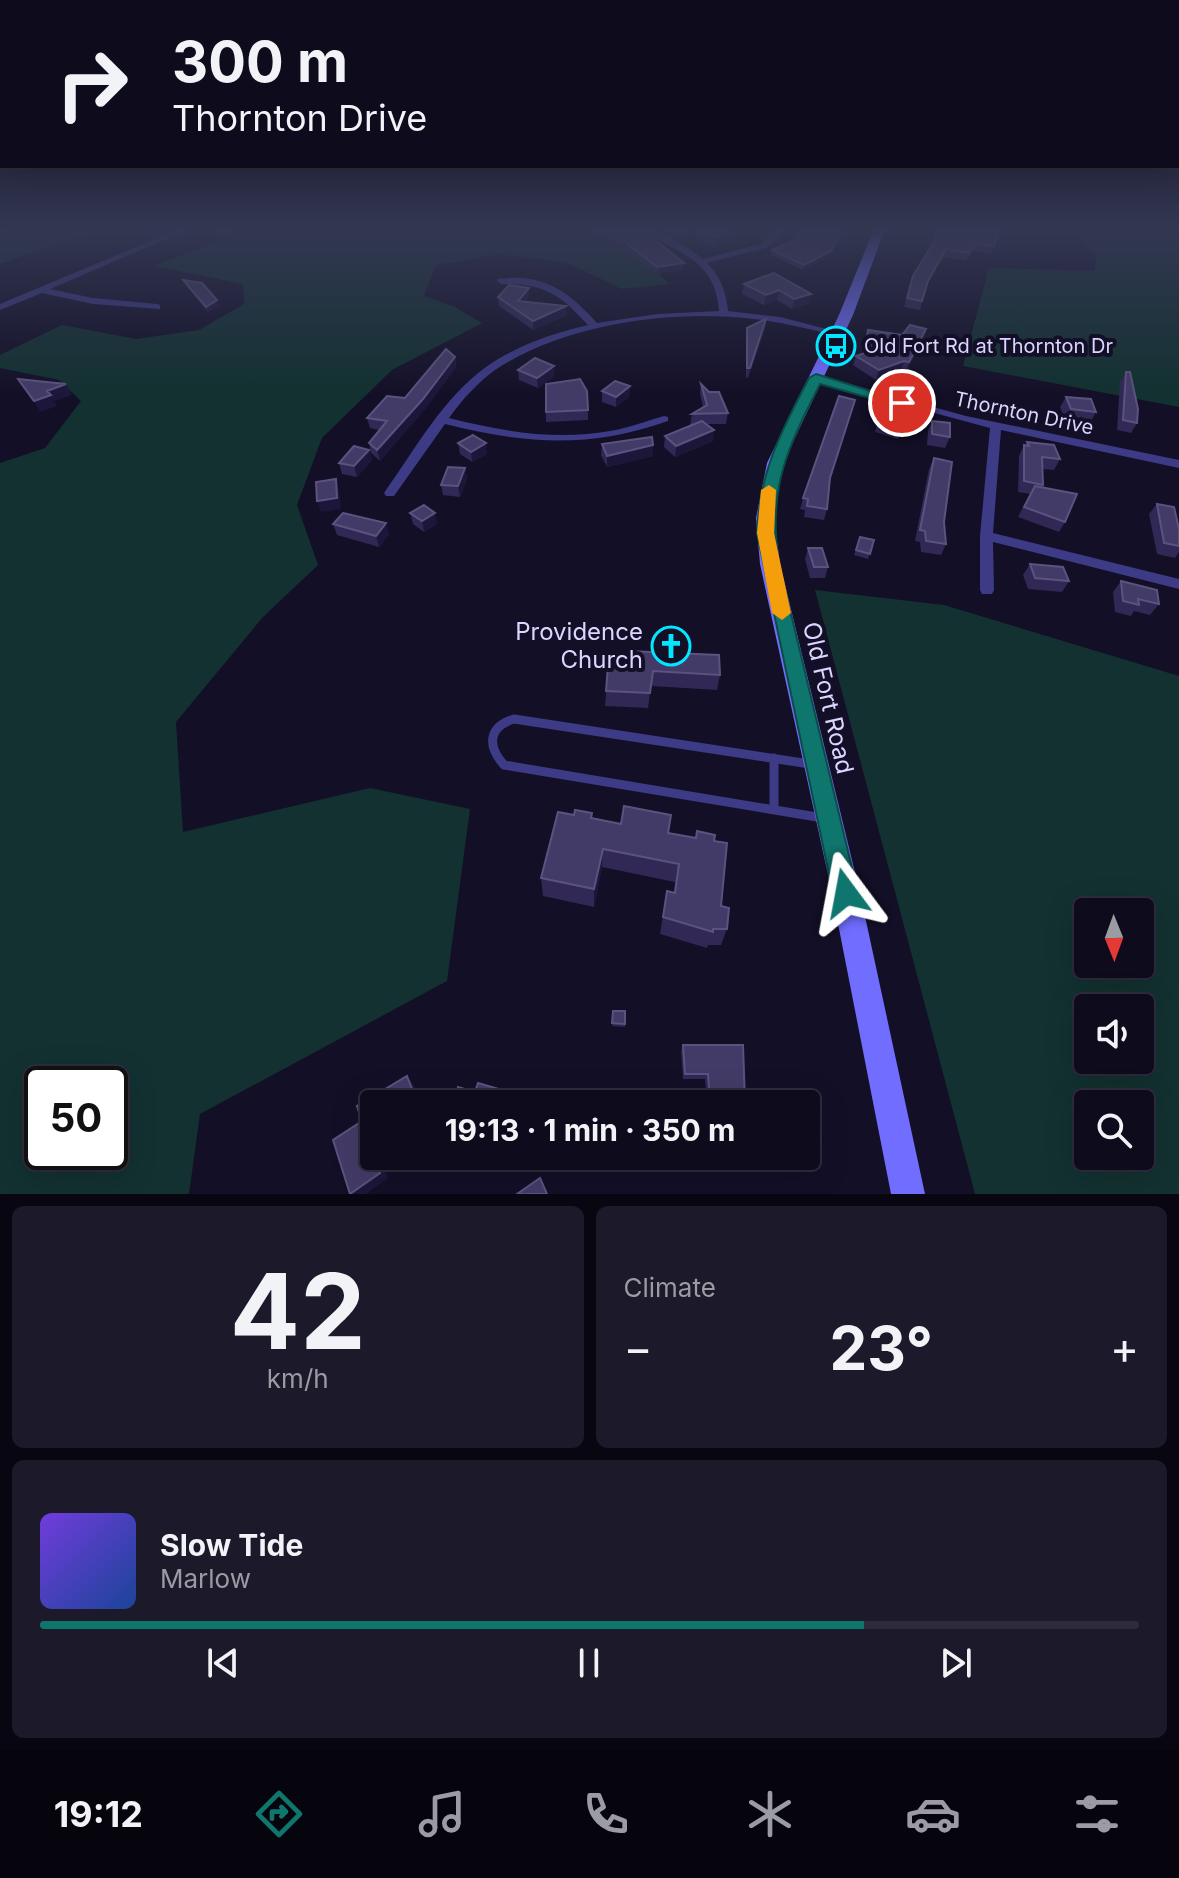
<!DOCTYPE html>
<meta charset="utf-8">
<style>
:root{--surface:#0e0b1d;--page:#1c192a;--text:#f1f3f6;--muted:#9b9ba4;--line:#2e2b3b;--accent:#0f766e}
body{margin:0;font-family:Inter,sans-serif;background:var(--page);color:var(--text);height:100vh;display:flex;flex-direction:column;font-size:30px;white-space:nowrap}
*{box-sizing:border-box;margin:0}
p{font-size:26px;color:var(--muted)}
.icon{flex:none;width:44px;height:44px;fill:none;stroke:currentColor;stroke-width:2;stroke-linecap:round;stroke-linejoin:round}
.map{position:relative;height:1194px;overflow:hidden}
.sheet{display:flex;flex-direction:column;gap:12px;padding:12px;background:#080610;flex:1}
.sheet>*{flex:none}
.guide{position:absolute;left:0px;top:0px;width:1180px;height:168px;box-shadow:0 8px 32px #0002,0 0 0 2px var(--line);background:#0e0b1d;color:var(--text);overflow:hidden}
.needle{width:52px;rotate:179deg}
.tools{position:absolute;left:1074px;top:898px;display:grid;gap:16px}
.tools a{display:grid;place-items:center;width:80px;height:80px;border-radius:8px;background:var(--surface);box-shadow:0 8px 32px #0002,0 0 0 2px var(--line);font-size:40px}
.speed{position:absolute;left:24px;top:1066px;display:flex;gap:16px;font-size:40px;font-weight:700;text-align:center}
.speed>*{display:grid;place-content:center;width:104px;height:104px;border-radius:50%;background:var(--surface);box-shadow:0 8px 32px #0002,0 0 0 2px var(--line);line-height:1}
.speed .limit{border:4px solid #111;border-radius:12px;background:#fff;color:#111}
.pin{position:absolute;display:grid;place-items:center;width:68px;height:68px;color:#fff;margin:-34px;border:4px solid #fff;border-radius:50%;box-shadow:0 2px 8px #0007}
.me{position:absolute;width:88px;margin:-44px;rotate:347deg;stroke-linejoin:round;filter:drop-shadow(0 0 6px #0008)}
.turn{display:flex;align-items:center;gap:28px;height:168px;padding:0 40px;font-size:36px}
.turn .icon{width:104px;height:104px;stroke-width:2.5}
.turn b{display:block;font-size:56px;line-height:68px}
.big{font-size:60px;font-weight:700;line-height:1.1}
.sheet .card{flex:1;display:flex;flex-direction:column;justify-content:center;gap:12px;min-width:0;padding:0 28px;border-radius:12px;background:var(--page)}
.sheet .dial{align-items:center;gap:0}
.dial b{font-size:104px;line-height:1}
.song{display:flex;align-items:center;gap:24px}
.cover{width:96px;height:96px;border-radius:12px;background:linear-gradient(135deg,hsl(260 70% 55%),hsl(220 70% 35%))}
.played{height:8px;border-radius:4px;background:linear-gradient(90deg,var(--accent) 75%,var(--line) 75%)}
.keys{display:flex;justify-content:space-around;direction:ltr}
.heat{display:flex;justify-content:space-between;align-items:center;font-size:44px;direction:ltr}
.sheet .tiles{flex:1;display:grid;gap:12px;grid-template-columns:1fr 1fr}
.card:last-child{grid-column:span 2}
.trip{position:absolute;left:360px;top:1090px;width:460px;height:80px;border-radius:8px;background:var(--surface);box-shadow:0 8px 32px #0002,0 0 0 2px var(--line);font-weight:700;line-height:80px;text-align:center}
.dock{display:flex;height:128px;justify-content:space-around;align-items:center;background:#06040c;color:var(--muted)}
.dock .icon{width:56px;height:56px}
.dock .selected{color:var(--accent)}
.dock b{font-size:36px;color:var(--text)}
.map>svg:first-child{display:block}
.green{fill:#123130;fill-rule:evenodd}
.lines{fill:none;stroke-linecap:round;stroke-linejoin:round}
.stream{stroke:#0c234a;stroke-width:3}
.lane{stroke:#3d3a86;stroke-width:9}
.street{fill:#3d3a86;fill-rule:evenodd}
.secondary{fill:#706dff;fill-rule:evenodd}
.wall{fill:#312855}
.shaded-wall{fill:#1d163b}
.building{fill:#433b67;stroke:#5b537f;stroke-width:2}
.route{fill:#0f766e;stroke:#0a4d48;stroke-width:2}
.slow{fill:#f59e0b}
.labels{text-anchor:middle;stroke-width:8;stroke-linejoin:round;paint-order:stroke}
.far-poi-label{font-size:20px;fill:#dad6ff;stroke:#130f27;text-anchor:start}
.far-street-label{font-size:20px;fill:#dad6ff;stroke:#130f27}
.poi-label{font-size:24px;fill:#dad6ff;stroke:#130f27;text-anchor:end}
.street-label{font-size:24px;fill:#dad6ff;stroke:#130f27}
</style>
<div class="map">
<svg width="1179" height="1194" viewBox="0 0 1179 1194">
<rect width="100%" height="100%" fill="#130f27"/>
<path class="green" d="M0,229H99L0,264Z
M251,229H544L609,242L642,257L669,284L622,289L566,262L497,254L436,265L424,296L453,306L482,323L392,370L322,438L297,505L318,565L263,617L176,722L183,832L370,788L470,809L447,981L200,1114L189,1194H0V463L45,448L81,401L59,380L0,368V355L62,325L136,339L199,330L244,304L243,284L154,266ZM42,1084H110V1152H42Z
M1074,229H1179V407L963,366L989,268L1094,271L1097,257Z
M815,590L944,605L1179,676V1194H975ZM1140,912V964H1088V912ZM1140,1008V1060H1088V1008ZM1140,1104V1156H1088V1104Z"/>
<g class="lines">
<path class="stream" d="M0,234L12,229"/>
<path class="lane" d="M774,758V810
M810,764L514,719C488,727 487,746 504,765L823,818"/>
<path class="street" d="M179,229H190L50,289L93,298L157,304L160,305V309L93,304L42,293L0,310V304Z
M640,229C662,229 686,246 703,259L760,244L778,229H787L766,248L707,263C721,277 726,292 728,311L780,317L842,333L837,336C809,329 782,322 754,319C672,309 564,324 495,370C477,383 462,400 449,418C501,431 556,441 610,431C629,428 646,421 664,416L668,417V421C589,449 524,444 445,424L394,496H386L384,493L386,490C416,448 443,398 486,367C516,346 553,333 588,325C560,294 544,283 501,284L497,281L498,279C543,273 568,291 597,323L657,314L719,311C715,258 678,254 640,229Z
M816,375L966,416L1179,460V468L1001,430L993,533L1179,579V589L993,542L994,590L992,594H982L980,590V536L990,428L812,380L811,378Z"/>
<path class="secondary" d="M874,229H885L853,315L783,463L774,518L780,564L860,893L925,1194H891L832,893L760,564L756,518L767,463L839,315Z"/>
</g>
<path class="wall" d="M217,229H231L233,234L219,235Z
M584,229H642L683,270L657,274L624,248Z
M654,229H688L686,238Z
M936,229H1000L991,254L973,251L966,261L943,257L926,287L920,310L904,307L913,276L933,244L931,243Z
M696,232L733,235L716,247L696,241Z
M842,234L830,256L803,270L771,255L772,250Z
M183,280L219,305L208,312L185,284Z
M744,284L811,294L809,303L792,309L777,300L764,305L742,294Z
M529,288V297L525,302L567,315L533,330L499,306L498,297Z
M766,319L765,329L748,378L746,377V338L747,328Z
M868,330L923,338L906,372L901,370L876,380L853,365L856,356L863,354Z
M455,357L456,367L425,409L380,461L371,453L369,443L379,430L370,428L367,418L405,398Z
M518,370L554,376L538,388L519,380Z
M1126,372L1137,423L1131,433L1117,430L1120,382Z
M546,384L588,410V420L546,422Z
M701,384L728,413L726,424H707L713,441L675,457L664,447L665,436L690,425L692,414L703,407L700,394Z
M630,386L629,397L616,407L602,402V391Z
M1066,397L1096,412L1090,423L1065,420L1060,407Z
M932,421L950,437L945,448L927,445L928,431Z
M878,422L906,425L898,439L875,432Z
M1027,442L1060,459L1054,470L1043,469V485L1042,487L1065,522L1059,532L1018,517L1030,494L1018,492L1019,456L1024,445H1026Z
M458,443L487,454L472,462L460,454Z
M602,444L653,456L607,467L601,455Z
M369,450L372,460L357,477L342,474L339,463Z
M934,458L946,544L941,555L921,552L920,542L915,541L929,469Z
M465,468L467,479L460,497L443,495L441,485Z
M830,480L827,509L824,520L804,517L805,510L800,509L803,498Z
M1157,504L1179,529V552L1175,558L1157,554L1149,514Z
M410,513L437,524L424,532L413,524Z
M333,524L389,534L379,547L337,535Z
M860,537L874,540L868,559L854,555Z
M808,548L828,567L825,578H810L805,559Z
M1030,564L1069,581L1062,592L1028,589L1023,575Z
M1121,581L1159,604L1150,615L1134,611L1131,616L1115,612L1113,592Z
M608,665L720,675L717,690L651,686L648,708L605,706Z
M592,813V819L714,841L721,906L727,929L721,945H708L707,948L660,934L667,891L674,892L675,882L602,867L594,907L543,896L541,878L574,815Z
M613,1011H625V1027L612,1026Z
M683,1045L745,1102L743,1104H707L705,1079H683L681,1051Z
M496,1156H515L513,1162Z"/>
<path class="shaded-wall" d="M729,229H734L733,235L716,247L717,237Z
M843,230L842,234L830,256L803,270L804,265Z
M946,249L943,257L925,289L928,281Z
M684,263L683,270L657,274V267Z
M529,288V297L518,311V301Z
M779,290L777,300L764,305L766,295Z
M811,294L809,303L792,309L794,299Z
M217,300L219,305L208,312L206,307Z
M566,306L567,315L533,330V321Z
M766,319L765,329L748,378L750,368Z
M926,329L923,338L906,372L909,362Z
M455,357L456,367L425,409L380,461L377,450Z
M904,361L901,370L876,380L879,370Z
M554,366V376L538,388L537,378Z
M66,384L72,395L54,401L57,406L40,412L34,401L47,391Z
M630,386L629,397L616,407V397Z
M909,415L906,425L898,439L902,429Z
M714,430L713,441L675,457L676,446Z
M486,443L487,454L472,462L471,452Z
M653,445V456L607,467V456Z
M369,450L372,460L357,477L354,466Z
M465,468L467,479L460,497L458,486Z
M336,479L339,490L341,509L321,512L317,501Z
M435,513L437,524L424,532L422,521Z
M386,523L389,534L379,547L376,536Z
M603,849L602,867L594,907V889Z
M407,1076L413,1084L421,1104H418Z
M381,1156H398L384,1166L388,1178L366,1194H350L376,1160Z"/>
<path class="building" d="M598,229H642L684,263L657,267L624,241Z
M698,229H729L717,237L696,232Z
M803,229H841L843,230L831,251L804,265L772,250L793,241Z
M938,229H1000L994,246L976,243L969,253L946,249L928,281L922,301L907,298L913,276L937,237L934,235Z
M774,273L811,294L794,299L779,290L766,295L744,284Z
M183,280L202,283L217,300L206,307Z
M509,285L529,288L518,301L566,306L533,321L498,297Z
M766,319L750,368H747V328Z
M910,325L926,329L909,362L904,361L879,370L856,356L865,353L868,330L902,335Z
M446,349L455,357L423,399L377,450L369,443L387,421L367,418L387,396L405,398Z
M535,358L554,366L537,378L518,370Z
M1126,372H1130L1138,409L1137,423L1123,420Z
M18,379L66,384L47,391L51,395L34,401Z
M580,379L587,391L588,410L546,412V384Z
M615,381L630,386L616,397L602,391Z
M701,384L709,392H719L728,413L692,414L707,405Z
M839,396L855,400L830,478L827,509L807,506L808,499L803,498Z
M1066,397L1091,399L1096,412L1071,409Z
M886,408L909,415L902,429L878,422Z
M702,421L714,430L676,446L665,436Z
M932,421L950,423V437L932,434Z
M473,435L486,443L471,452L458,443Z
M652,437L653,445L607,456L602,444Z
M1027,442L1054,445L1060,459L1042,457L1043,485L1024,481V445L1029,446Z
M354,446L369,450L354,466L339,463Z
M934,458L952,462L944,522L946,544L926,541L925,531L920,530Z
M448,467L465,468L458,486L441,485Z
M336,479L337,498L317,501L316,482Z
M1035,486L1077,494L1065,522L1024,507Z
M1157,504L1174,507L1179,529V546L1164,543Z
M424,505L435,513L422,521L410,513Z
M343,513L386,523L376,536L333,524Z
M860,537L874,540L870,554L856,550Z
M808,548H822L828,567H814Z
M1030,564L1063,567L1069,581L1035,578Z
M1121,581L1157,590L1159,604L1138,599L1139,605L1123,601Z
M628,651L719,655L720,675L653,671L650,693L606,691L608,665L628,666Z
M624,806L671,815L668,833L696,838L697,831L715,835L714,841L727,843L721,906L729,908L727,929H713V932L663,917L667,891L675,893L679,864L603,849L594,889L541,878L558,812L574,815L575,810L592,813L591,818L621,824Z
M613,1011H625V1024L612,1023Z
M683,1045H743L745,1102L710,1101L708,1074H685Z
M407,1076L418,1104H374V1156H381L376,1160L380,1173L350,1194L333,1140L362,1121L357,1106Z
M478,1083L526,1097L524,1104H453L458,1087L475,1092Z
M540,1178L547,1194H517Z"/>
<linearGradient id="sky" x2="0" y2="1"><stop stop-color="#0a0815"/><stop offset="0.58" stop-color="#333752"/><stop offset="1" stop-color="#333752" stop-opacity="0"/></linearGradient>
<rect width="1179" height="396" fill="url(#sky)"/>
<path class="route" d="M816,374L909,403L902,407L820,384C787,449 767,489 779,564L858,893L854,901L846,905L837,901L833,893L757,533C759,472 782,430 809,378Z"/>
<path class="slow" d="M769,485L776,490L774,533L791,613L782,620L772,613L757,533L761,490Z"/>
<defs>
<g id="bus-ring" transform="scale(2)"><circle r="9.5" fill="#130f27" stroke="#02e7ff" stroke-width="1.5"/><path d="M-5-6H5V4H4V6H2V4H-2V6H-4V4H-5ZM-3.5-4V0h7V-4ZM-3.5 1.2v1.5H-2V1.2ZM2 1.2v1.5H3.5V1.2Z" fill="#02e7ff"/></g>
<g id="church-ring" transform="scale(2)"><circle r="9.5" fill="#130f27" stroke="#02e7ff" stroke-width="1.5"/><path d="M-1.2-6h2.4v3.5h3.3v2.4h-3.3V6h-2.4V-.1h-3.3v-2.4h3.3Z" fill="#02e7ff"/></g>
</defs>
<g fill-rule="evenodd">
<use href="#bus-ring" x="836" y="346"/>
<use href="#church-ring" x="671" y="646"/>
</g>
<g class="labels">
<g class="far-poi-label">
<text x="864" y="353">Old Fort Rd at Thornton Dr</text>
</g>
<g class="far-street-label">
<text transform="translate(1024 413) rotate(12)" y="7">Thornton Drive</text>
</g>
<g class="poi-label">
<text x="643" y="640">Providence<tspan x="643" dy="28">Church</tspan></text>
</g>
<g class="street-label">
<text transform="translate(828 698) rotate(77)" y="8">Old Fort Road</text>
</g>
</g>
</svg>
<div class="tools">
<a><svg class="needle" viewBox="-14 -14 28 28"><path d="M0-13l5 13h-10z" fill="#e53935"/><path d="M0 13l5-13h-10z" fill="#9b9ba4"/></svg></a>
<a><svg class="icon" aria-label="sound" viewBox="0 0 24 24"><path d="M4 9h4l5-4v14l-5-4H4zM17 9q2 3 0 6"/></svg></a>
<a><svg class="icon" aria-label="search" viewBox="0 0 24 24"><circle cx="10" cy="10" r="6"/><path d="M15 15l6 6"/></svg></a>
</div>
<div class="speed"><div class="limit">50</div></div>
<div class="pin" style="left:902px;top:403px;background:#d93025"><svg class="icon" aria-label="arrive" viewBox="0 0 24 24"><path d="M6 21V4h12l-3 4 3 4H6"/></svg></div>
<svg class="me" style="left:846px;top:893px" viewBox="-20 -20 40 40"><path d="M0-17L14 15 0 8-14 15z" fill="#0f766e" stroke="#fff" stroke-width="4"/></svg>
<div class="trip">19:13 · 1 min · 350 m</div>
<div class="guide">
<div class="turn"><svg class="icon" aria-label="right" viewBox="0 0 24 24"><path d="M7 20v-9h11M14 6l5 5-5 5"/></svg><div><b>300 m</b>Thornton Drive</div></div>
</div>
</div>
<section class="sheet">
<div class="tiles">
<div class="card dial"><b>42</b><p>km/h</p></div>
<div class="card"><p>Climate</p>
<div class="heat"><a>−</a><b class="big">23°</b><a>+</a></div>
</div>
<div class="card">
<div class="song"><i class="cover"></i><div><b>Slow Tide</b><p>Marlow</p></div></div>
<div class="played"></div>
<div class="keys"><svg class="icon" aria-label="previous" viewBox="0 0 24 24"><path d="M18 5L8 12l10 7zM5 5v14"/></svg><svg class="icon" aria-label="pause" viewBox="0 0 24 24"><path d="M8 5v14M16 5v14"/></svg><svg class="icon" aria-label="next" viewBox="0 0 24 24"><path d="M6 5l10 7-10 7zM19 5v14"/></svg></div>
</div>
</div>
</section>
<nav class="dock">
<b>19:12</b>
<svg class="icon selected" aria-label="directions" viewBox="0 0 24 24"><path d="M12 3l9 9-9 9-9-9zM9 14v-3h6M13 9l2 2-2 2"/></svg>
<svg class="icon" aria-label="music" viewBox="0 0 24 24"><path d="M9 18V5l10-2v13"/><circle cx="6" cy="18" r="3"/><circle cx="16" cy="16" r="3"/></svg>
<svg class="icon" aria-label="phone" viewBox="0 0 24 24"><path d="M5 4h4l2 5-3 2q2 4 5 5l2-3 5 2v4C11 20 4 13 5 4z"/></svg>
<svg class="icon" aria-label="climate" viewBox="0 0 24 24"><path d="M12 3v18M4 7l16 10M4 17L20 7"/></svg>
<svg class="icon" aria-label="car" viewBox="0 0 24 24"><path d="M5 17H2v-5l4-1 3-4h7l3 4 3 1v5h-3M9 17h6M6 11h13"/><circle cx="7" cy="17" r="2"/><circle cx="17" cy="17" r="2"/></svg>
<svg class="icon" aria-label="filters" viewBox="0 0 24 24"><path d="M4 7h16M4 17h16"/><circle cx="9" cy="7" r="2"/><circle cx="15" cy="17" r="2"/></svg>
</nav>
